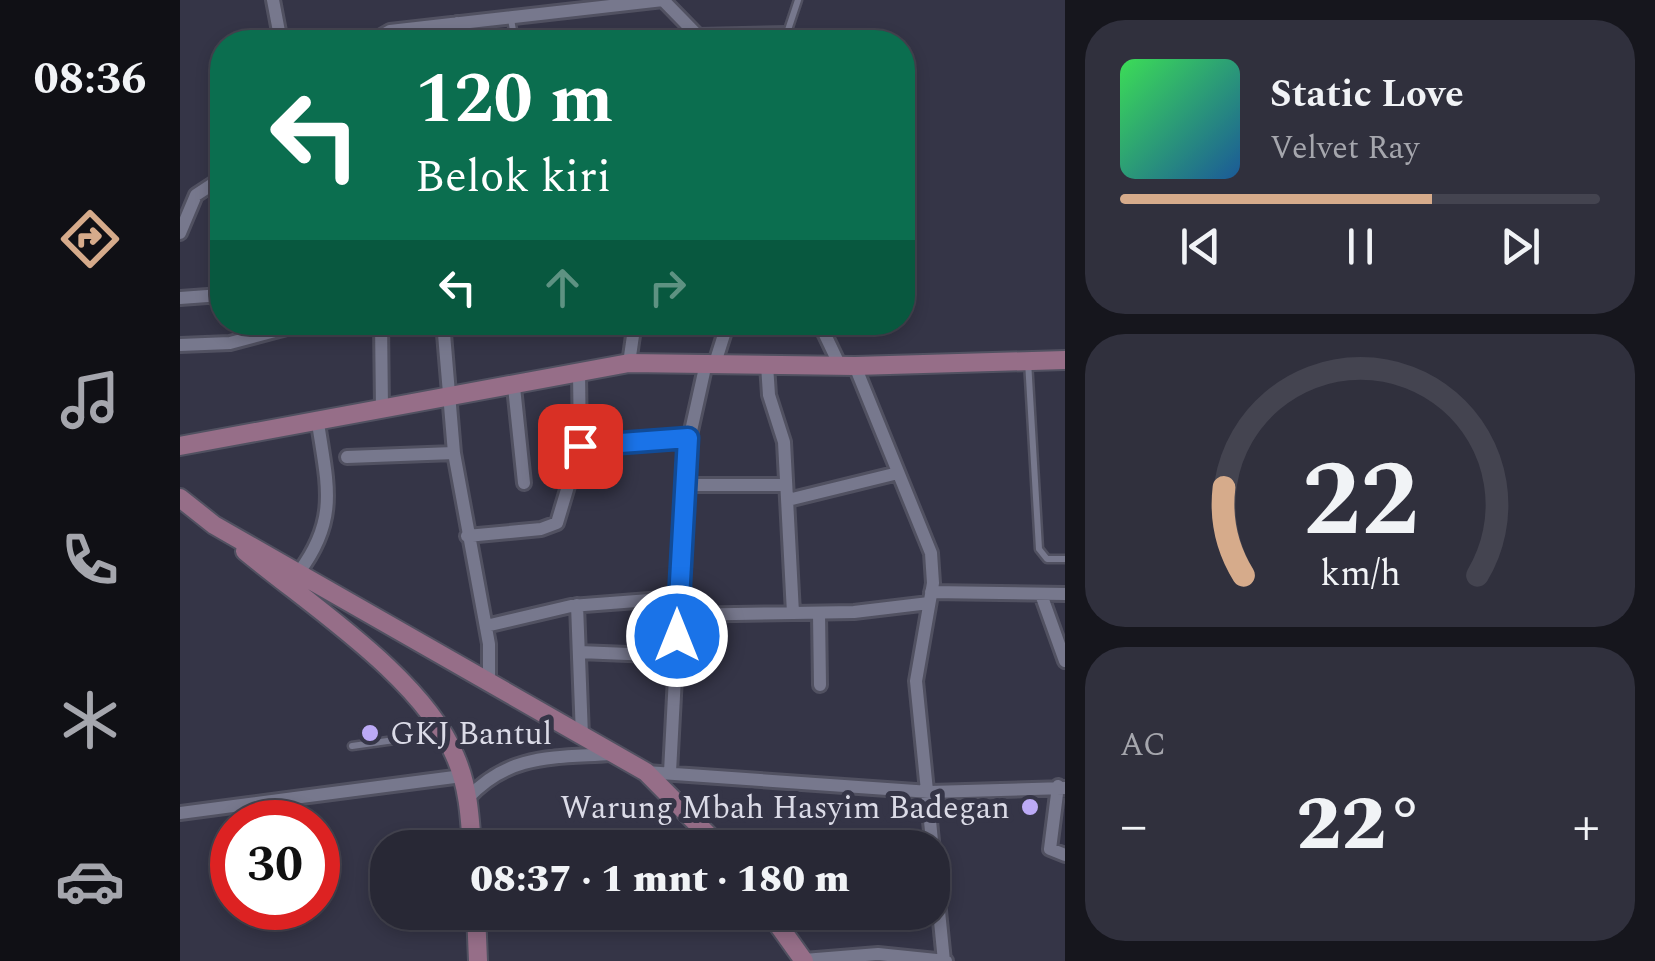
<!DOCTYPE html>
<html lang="id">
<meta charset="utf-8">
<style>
:root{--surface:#282835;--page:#30303d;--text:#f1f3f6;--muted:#a5a6ad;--line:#444450;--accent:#d6ab8b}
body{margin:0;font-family:Spectral,serif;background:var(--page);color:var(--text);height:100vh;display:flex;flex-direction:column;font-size:38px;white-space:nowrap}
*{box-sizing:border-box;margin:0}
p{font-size:32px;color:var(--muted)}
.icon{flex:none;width:55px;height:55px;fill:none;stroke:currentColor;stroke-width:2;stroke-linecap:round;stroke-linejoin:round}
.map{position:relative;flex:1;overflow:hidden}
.side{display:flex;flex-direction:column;gap:20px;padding:20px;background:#16161d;width:590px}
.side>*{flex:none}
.banner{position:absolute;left:30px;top:30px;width:705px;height:305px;border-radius:40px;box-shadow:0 5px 15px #0003,0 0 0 2px var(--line);background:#0b6e4f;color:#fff;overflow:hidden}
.speed{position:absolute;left:30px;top:800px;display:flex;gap:20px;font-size:50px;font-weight:700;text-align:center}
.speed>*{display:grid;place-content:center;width:130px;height:130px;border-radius:50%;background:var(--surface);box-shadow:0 5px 15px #0003,0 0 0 2px var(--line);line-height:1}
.speed .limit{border:15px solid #d22;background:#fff;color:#111}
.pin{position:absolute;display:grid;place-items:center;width:85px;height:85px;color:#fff;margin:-42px;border-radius:20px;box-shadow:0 5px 15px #0006}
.me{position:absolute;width:110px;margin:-55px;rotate:0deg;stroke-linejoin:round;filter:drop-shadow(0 0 8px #0008)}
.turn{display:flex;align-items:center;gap:35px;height:210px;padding:0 40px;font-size:45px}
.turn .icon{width:130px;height:130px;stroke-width:2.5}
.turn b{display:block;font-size:70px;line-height:85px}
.lanes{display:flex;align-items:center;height:95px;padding:0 40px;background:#0003;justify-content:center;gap:50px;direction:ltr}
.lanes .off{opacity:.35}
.big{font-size:75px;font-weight:800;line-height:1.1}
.side .tile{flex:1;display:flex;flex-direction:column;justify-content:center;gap:15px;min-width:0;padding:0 35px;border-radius:40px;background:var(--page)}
.side .dial{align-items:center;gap:0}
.dial svg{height:260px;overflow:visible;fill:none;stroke:var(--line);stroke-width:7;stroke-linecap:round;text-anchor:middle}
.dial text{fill:var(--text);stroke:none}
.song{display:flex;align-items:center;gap:30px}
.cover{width:120px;height:120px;border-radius:15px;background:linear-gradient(135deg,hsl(130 70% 55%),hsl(210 70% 35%))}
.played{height:10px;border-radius:5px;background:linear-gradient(90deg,var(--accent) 65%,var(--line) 65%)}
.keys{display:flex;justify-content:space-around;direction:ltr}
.heat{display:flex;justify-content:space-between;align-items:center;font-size:55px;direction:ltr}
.trip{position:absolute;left:190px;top:830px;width:580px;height:100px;border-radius:40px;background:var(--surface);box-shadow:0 5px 15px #0003,0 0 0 2px var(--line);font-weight:800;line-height:100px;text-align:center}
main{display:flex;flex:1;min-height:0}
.tabs{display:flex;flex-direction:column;width:180px;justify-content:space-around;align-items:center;background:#101015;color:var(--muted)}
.tabs .icon{width:70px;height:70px}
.tabs .selected{color:var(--accent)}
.tabs b{font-size:45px;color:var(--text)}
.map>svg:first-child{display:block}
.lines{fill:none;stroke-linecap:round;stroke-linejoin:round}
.service-casing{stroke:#515161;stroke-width:11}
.minor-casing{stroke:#515161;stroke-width:18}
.secondary-casing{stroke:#515161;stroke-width:22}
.service{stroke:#77788d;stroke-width:6}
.minor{stroke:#77788d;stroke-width:12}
.secondary{stroke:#966e88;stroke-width:18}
.route-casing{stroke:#114b97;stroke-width:25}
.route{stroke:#1a73e8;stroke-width:18}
.poi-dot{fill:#bcaaf6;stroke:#353547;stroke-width:4}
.labels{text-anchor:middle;stroke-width:10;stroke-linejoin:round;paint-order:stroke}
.poi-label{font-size:32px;fill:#dbdbe7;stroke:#353547;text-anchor:start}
</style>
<main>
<nav class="tabs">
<b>08:36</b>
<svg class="icon selected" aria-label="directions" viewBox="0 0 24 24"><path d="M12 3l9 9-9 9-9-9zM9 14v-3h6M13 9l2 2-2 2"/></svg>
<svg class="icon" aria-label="music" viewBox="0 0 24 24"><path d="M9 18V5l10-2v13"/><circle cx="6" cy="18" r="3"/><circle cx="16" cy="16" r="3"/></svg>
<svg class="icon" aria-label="phone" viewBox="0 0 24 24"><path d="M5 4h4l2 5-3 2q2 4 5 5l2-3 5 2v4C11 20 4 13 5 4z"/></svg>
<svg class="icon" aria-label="climate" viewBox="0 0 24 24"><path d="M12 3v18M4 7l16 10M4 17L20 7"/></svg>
<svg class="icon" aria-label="car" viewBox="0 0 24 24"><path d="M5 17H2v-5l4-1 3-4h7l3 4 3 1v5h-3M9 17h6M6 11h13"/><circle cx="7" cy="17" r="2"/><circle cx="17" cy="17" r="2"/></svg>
</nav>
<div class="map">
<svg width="885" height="961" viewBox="0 0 885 961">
<rect width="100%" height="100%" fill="#353547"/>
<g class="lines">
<g class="service-casing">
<path id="service" d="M331,19L335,42
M607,33L618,0
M848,361L859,549L867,559H885
M172,746L257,734"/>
</g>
<g class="minor-casing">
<path id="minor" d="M93,0L101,42
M277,23L282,42
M519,36L607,34L606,42
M191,42L210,31L483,0L524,42
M0,233L16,195L42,178
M0,298L41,295
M201,322L202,409
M263,322L274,453L309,644V682
M639,322L660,366
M0,345L50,343L129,322
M449,363L455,322
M535,363L548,322
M587,365L589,395L604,442L613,613
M675,366L751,553L753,583L736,681L764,961
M334,387L344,483
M400,446L508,437
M167,457L274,453
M505,485H605
M608,500L718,473
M287,536L361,529L377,523L400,446L399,373
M119,572C159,519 147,484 138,423
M751,592L885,594
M862,597L885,661
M397,605L402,736
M639,614L640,685
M497,615L674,612L749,603
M306,626L391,606L496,598
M399,652L497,656
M466,772L750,792L885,788
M490,772L507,449L526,363
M878,786L870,849L885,855
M288,798C330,753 374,758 431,754
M0,813L282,776
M624,960L698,954L766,961"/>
</g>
<g class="secondary-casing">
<path id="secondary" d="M0,446L449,363L675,366L885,360
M0,498L34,525L466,772L541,848
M65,551C131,606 242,677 275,756C288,785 290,816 292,848
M296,912L298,961
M589,912L624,961"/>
</g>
<use href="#service" class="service"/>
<use href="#minor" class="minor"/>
<use href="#secondary" class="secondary"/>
</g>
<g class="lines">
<g class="route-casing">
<path id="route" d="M400,446L508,438L497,636"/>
</g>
<use href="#route" class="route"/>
</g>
<g class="poi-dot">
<circle cx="190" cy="733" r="10"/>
<circle cx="850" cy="807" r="10"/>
</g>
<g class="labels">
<g class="poi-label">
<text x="210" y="744">GKJ Bantul</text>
<text x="830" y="818" text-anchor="end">Warung Mbah Hasyim Badegan</text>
</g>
</g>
</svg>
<div class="speed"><div class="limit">30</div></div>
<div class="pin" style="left:400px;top:446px;background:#d93025"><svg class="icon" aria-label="arrive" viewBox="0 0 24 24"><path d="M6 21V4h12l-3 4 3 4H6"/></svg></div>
<svg class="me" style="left:497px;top:636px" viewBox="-20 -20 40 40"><circle r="17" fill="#1a73e8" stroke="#fff" stroke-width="3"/><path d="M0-11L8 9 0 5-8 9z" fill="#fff"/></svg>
<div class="trip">08:37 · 1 mnt · 180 m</div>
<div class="banner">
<div class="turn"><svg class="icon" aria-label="left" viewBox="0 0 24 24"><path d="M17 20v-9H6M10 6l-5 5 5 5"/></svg><div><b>120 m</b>Belok kiri</div></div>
<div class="lanes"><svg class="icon" aria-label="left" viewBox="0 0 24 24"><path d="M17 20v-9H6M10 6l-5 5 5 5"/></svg><svg class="icon off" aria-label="ahead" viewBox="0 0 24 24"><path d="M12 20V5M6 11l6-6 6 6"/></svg><svg class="icon off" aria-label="right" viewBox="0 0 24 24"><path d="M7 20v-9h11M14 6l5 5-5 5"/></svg></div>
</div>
</div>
<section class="side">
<div class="tile">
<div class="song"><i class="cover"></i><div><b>Static Love</b><p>Velvet Ray</p></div></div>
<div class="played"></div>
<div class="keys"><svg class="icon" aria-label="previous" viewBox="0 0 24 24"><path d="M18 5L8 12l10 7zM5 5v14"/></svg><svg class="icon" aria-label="pause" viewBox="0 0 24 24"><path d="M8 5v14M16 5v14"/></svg><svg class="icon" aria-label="next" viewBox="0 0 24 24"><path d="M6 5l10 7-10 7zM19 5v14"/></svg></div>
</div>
<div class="tile dial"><svg viewBox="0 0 100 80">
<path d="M14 69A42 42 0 1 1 86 69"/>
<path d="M14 69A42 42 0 0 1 8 42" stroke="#d6ab8b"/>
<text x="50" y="56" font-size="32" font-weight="700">22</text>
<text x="50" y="72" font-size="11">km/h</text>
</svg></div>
<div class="tile"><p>AC</p>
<div class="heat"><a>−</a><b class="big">22°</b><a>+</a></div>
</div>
</section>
</main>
